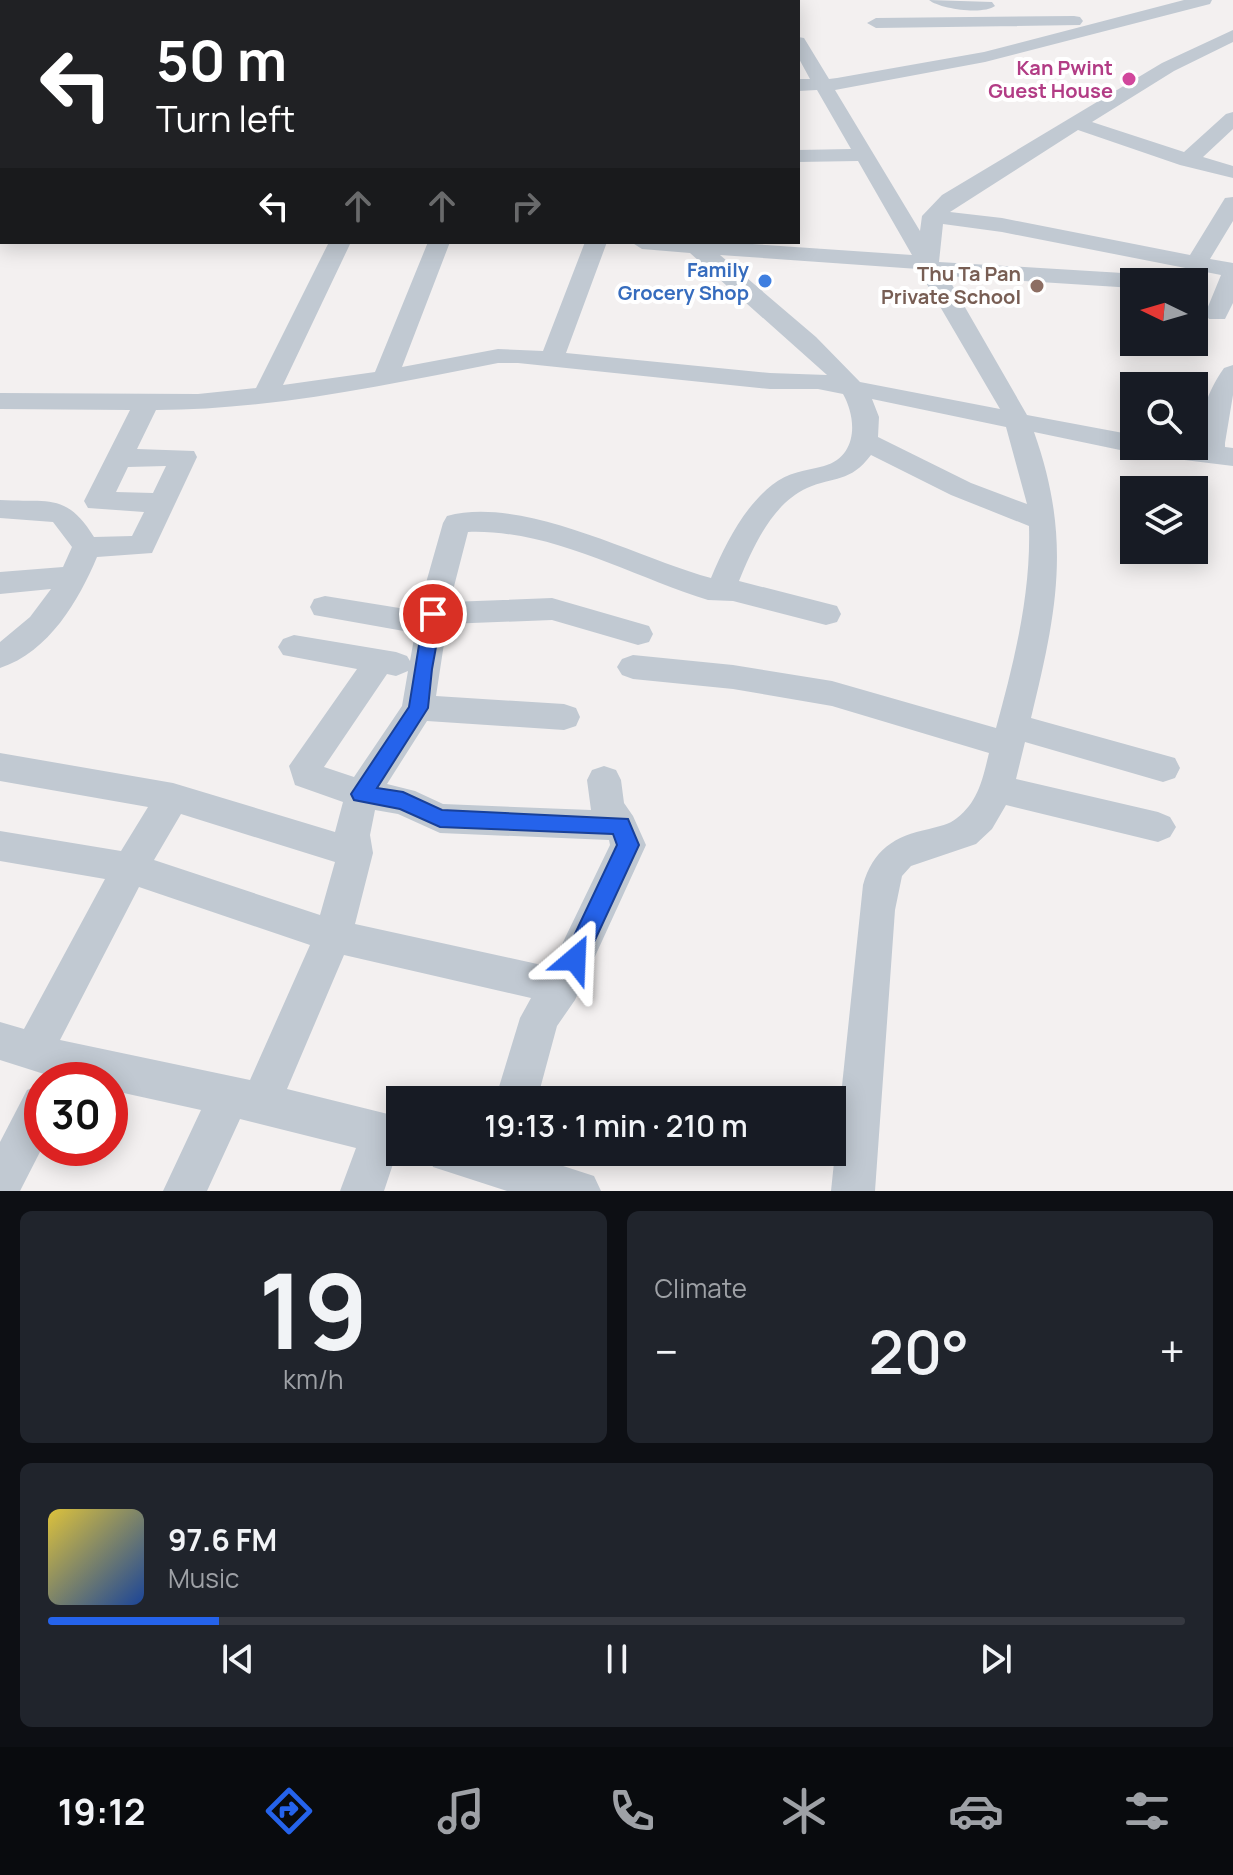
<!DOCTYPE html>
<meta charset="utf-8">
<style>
:root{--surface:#171b24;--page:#20242c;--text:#f1f3f6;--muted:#9ea1a6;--line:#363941;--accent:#2563eb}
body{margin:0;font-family:Manrope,sans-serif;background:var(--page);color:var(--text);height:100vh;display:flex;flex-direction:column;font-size:30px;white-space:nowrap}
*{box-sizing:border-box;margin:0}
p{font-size:26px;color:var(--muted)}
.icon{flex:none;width:44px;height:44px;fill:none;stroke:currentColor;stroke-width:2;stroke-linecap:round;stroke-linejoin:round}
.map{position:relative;height:1191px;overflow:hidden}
.details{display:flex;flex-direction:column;gap:20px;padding:20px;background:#0d0f14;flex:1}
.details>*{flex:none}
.hud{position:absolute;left:0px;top:0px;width:800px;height:244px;box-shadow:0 4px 20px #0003;background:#202124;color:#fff;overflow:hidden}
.needle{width:52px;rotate:275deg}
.tools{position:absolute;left:1120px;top:268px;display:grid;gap:16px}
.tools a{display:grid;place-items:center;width:88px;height:88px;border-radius:0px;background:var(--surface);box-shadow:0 4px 20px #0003;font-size:40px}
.speed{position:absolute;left:24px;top:1062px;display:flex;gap:16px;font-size:40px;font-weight:700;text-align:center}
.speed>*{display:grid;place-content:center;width:104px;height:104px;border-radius:50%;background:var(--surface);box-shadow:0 4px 20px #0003;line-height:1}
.speed .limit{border:12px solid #d22;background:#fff;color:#111}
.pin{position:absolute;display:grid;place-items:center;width:68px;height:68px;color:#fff;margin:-34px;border:4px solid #fff;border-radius:50%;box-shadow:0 2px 8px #0007}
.me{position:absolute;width:88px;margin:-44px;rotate:26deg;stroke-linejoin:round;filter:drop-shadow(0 0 6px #0008)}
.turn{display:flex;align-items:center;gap:28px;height:168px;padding:0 24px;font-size:36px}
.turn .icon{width:104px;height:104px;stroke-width:2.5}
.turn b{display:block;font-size:56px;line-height:68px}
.lanes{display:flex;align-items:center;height:76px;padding:0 24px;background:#0003;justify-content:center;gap:40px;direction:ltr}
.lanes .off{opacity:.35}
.big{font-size:60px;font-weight:600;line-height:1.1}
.details .widget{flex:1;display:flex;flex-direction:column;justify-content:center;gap:12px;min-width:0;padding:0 28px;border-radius:12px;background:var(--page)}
.details .dial{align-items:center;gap:0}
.dial b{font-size:104px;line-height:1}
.song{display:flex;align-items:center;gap:24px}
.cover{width:96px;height:96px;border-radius:12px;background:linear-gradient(135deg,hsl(50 70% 55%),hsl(220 70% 35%))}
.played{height:8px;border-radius:4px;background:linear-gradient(90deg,var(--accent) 15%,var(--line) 15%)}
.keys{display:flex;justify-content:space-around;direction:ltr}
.heat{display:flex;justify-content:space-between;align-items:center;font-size:44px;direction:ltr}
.details .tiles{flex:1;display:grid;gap:20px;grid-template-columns:1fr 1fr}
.widget:last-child{grid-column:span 2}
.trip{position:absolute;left:386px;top:1086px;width:460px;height:80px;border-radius:0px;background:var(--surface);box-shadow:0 4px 20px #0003;font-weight:600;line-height:80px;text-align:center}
.tab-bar{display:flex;height:128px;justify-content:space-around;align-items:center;background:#090b0e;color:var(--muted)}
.tab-bar .icon{width:56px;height:56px}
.tab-bar .current{color:var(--accent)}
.tab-bar b{font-size:36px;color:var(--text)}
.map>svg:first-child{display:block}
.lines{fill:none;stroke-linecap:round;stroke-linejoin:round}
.minor{fill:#c1c9d2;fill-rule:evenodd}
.route{fill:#2563eb;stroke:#184099;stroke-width:2}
.hotel-dot{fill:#d1479c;stroke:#fff;stroke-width:3}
.shop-dot{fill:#3f7fe0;stroke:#fff;stroke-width:3}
.education-dot{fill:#8d6e63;stroke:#fff;stroke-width:3}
.labels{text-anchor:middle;stroke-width:8;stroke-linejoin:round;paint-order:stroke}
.far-hotel-label{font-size:20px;font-weight:bold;fill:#b23c85;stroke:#fff;text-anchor:end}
.far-shop-label{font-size:20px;font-weight:bold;fill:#366cbe;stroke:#fff;text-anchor:end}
.far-education-label{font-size:20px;font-weight:bold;fill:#785e54;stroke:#fff;text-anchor:end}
</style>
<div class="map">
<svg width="1233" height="1191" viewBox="0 0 1233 1191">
<rect width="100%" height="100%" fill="#f3f0f0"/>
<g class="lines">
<path class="minor" d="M339,0H355V2H339Z
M489,0H505V2H489Z
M929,0L992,2L995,6C983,15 940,9 929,0Z
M1184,0H1212L1210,4L985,62L835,90L920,231L922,216L942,195L1162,63L1233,30V42L1174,71L1092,122L1184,152L1226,114L1233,112V129L1203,157L1233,166V178L1180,165L1078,130L950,212L1002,218L1190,255L1225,198L1233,197V221L1210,259L1233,263V303L1225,319H1209L1205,314L1221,275L1002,232L943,224L939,262L1139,274L1147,276L1151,281L1134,282V288L947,276L1027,415L1134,435V446H1194L1199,444C1200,415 1207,392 1224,368L1233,365V395L1225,443V447L1233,448V466L1144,455L1034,432C1072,539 1057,611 1031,718L1175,758L1180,768L1175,778L1163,782L1025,742L1016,779L1158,812L1170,817L1176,827L1170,837L1158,842L1006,805L992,829L976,844L911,866L902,876L895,910L875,1191H831L863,885C873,850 894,836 929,829C939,826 949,825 957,818C979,801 983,777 989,753L832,706L733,689L633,679L622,675L617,667L622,659L633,655L733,665L832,681L996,728C1014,662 1031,595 1029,526L951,495L871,455C850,483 834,476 807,488C772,504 753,547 739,581L837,606L841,614L837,622L826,625L733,601L708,600C630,576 552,529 468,532L450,602L552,598L649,626L653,634L649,642L638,645L552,620L447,624L436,696L564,704L576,708L580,717L576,726L564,730L427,721L387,784L415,791L443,804L591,810L587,780L592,770L604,766L616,770L621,780L624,803L633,816L646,845L575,1000L557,1026L537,1100H495L520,1018L531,998L344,955L287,1089L400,1117V1152H415L400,1159L395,1158L384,1191H340L356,1148L240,1119L207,1191H163L201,1110L110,1090V1080H63L0,1060V1022L24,1029L105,879L0,861V831L121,851L148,807L0,781V753L173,783L335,832L343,802L295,785L289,766L357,669L283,655L278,647L283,639L294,635L396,652L407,656L410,661L415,633L314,615L310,607L314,599L325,596L418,611L443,523L447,516C523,495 637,558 711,578C725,545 743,508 772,485C788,472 805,471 824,466C858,456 857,419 843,394L818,389H770L518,363H498C385,385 271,410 156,410L137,449L194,451L197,457L152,553L97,557C79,600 49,652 0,668V642L30,617L51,589L0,594V572L63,567L72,547L53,522L0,518V500C48,503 66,492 94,537L132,536L144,512L88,508L84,501L130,410L0,409V393L198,394L256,388L329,242H351L283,385L375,372L428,242H450L402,367L498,349L543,351L585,242H607L566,353L770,373L827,375L690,253L642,249L631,242H722L912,255L858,161L798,162V150L851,149L817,90L798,91V79H810L798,57V37L804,38L829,79L837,78L984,52ZM720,255L918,269L1000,409L860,382L816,337ZM872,399L1006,427L1027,504L971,483L878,437L879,417ZM166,466L153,493L116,492L128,467ZM408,671L402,706L354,777L324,767L387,674L396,676ZM375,810L398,814L440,833L609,840L610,845L551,967L355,924L373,853L370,835ZM181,814L335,862L320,915L154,860ZM139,887L310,945L250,1080L60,1040Z
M1074,16L1080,17L1083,21L1080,25L876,28L867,23L876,18Z
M0,77H2V89H0Z
M0,159H2V171H0Z
M42,1084V1148L20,1191H0V1142L27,1090Z
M427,1152H520L594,1176L601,1191H507L433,1167Z"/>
</g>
<path class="route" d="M433,607L442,614L432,669L428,708L377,788L403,792L442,810L628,819L639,845L583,966L575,969L566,966L563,959L617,845L613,834L440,827L400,809L354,800L351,794L409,707L424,614Z"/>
<circle class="hotel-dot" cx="1129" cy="79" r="8"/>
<circle class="shop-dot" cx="765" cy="281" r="8"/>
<circle class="education-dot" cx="1037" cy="286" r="8"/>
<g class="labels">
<g class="far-hotel-label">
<text x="1113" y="75">Kan Pwint<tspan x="1113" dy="23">Guest House</tspan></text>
</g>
<g class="far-shop-label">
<text x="749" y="277">Family<tspan x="749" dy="23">Grocery Shop</tspan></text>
</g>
<g class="far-education-label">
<text x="1021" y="281">Thu Ta Pan<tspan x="1021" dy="23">Private School</tspan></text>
</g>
</g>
</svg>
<div class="tools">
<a><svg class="needle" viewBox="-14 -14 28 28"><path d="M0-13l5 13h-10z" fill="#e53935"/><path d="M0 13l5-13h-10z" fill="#9ea1a6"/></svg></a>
<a><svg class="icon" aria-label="search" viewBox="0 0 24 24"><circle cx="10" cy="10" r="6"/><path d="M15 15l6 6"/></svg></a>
<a><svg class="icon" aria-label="layers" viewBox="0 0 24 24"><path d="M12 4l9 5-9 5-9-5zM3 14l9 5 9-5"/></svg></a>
</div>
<div class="speed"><div class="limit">30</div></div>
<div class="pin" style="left:433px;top:614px;background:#d93025"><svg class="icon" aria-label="arrive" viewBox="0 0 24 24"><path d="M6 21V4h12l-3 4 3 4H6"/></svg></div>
<svg class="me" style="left:575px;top:959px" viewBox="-20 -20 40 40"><path d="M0-17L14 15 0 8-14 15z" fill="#2563eb" stroke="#fff" stroke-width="4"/></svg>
<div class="trip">19:13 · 1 min · 210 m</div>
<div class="hud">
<div class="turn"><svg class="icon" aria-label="left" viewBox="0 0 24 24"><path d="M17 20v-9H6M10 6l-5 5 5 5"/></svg><div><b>50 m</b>Turn left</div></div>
<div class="lanes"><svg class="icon" aria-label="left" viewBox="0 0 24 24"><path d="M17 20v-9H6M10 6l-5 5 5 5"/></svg><svg class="icon off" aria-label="ahead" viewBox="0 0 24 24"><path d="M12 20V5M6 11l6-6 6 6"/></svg><svg class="icon off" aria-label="ahead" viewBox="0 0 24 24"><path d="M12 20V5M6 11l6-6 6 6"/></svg><svg class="icon off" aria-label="right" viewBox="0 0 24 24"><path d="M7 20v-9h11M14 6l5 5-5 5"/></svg></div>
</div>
</div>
<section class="details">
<div class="tiles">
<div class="widget dial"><b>19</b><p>km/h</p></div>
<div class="widget"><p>Climate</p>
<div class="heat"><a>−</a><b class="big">20°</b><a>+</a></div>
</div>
<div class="widget">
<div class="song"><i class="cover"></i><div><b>97.6 FM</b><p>Music</p></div></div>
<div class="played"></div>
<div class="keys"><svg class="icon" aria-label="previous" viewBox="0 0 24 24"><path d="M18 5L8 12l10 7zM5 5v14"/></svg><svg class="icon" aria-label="pause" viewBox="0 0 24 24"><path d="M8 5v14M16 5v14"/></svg><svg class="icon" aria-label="next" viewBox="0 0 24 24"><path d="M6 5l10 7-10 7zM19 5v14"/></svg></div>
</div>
</div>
</section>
<nav class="tab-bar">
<b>19:12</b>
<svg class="icon current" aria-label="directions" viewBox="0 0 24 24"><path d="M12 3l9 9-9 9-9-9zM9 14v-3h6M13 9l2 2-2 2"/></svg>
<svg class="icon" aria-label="music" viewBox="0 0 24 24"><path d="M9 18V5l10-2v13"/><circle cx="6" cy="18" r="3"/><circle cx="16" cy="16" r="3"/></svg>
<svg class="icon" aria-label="phone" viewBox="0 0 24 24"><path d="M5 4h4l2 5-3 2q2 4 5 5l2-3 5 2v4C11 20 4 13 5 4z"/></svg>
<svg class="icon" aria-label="climate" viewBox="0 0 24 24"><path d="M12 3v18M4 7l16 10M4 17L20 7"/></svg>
<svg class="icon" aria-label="car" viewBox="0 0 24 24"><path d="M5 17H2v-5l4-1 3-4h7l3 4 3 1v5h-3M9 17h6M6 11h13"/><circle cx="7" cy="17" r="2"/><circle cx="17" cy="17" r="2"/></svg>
<svg class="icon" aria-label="filters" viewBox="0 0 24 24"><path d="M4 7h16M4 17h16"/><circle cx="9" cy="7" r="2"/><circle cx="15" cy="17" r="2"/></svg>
</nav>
